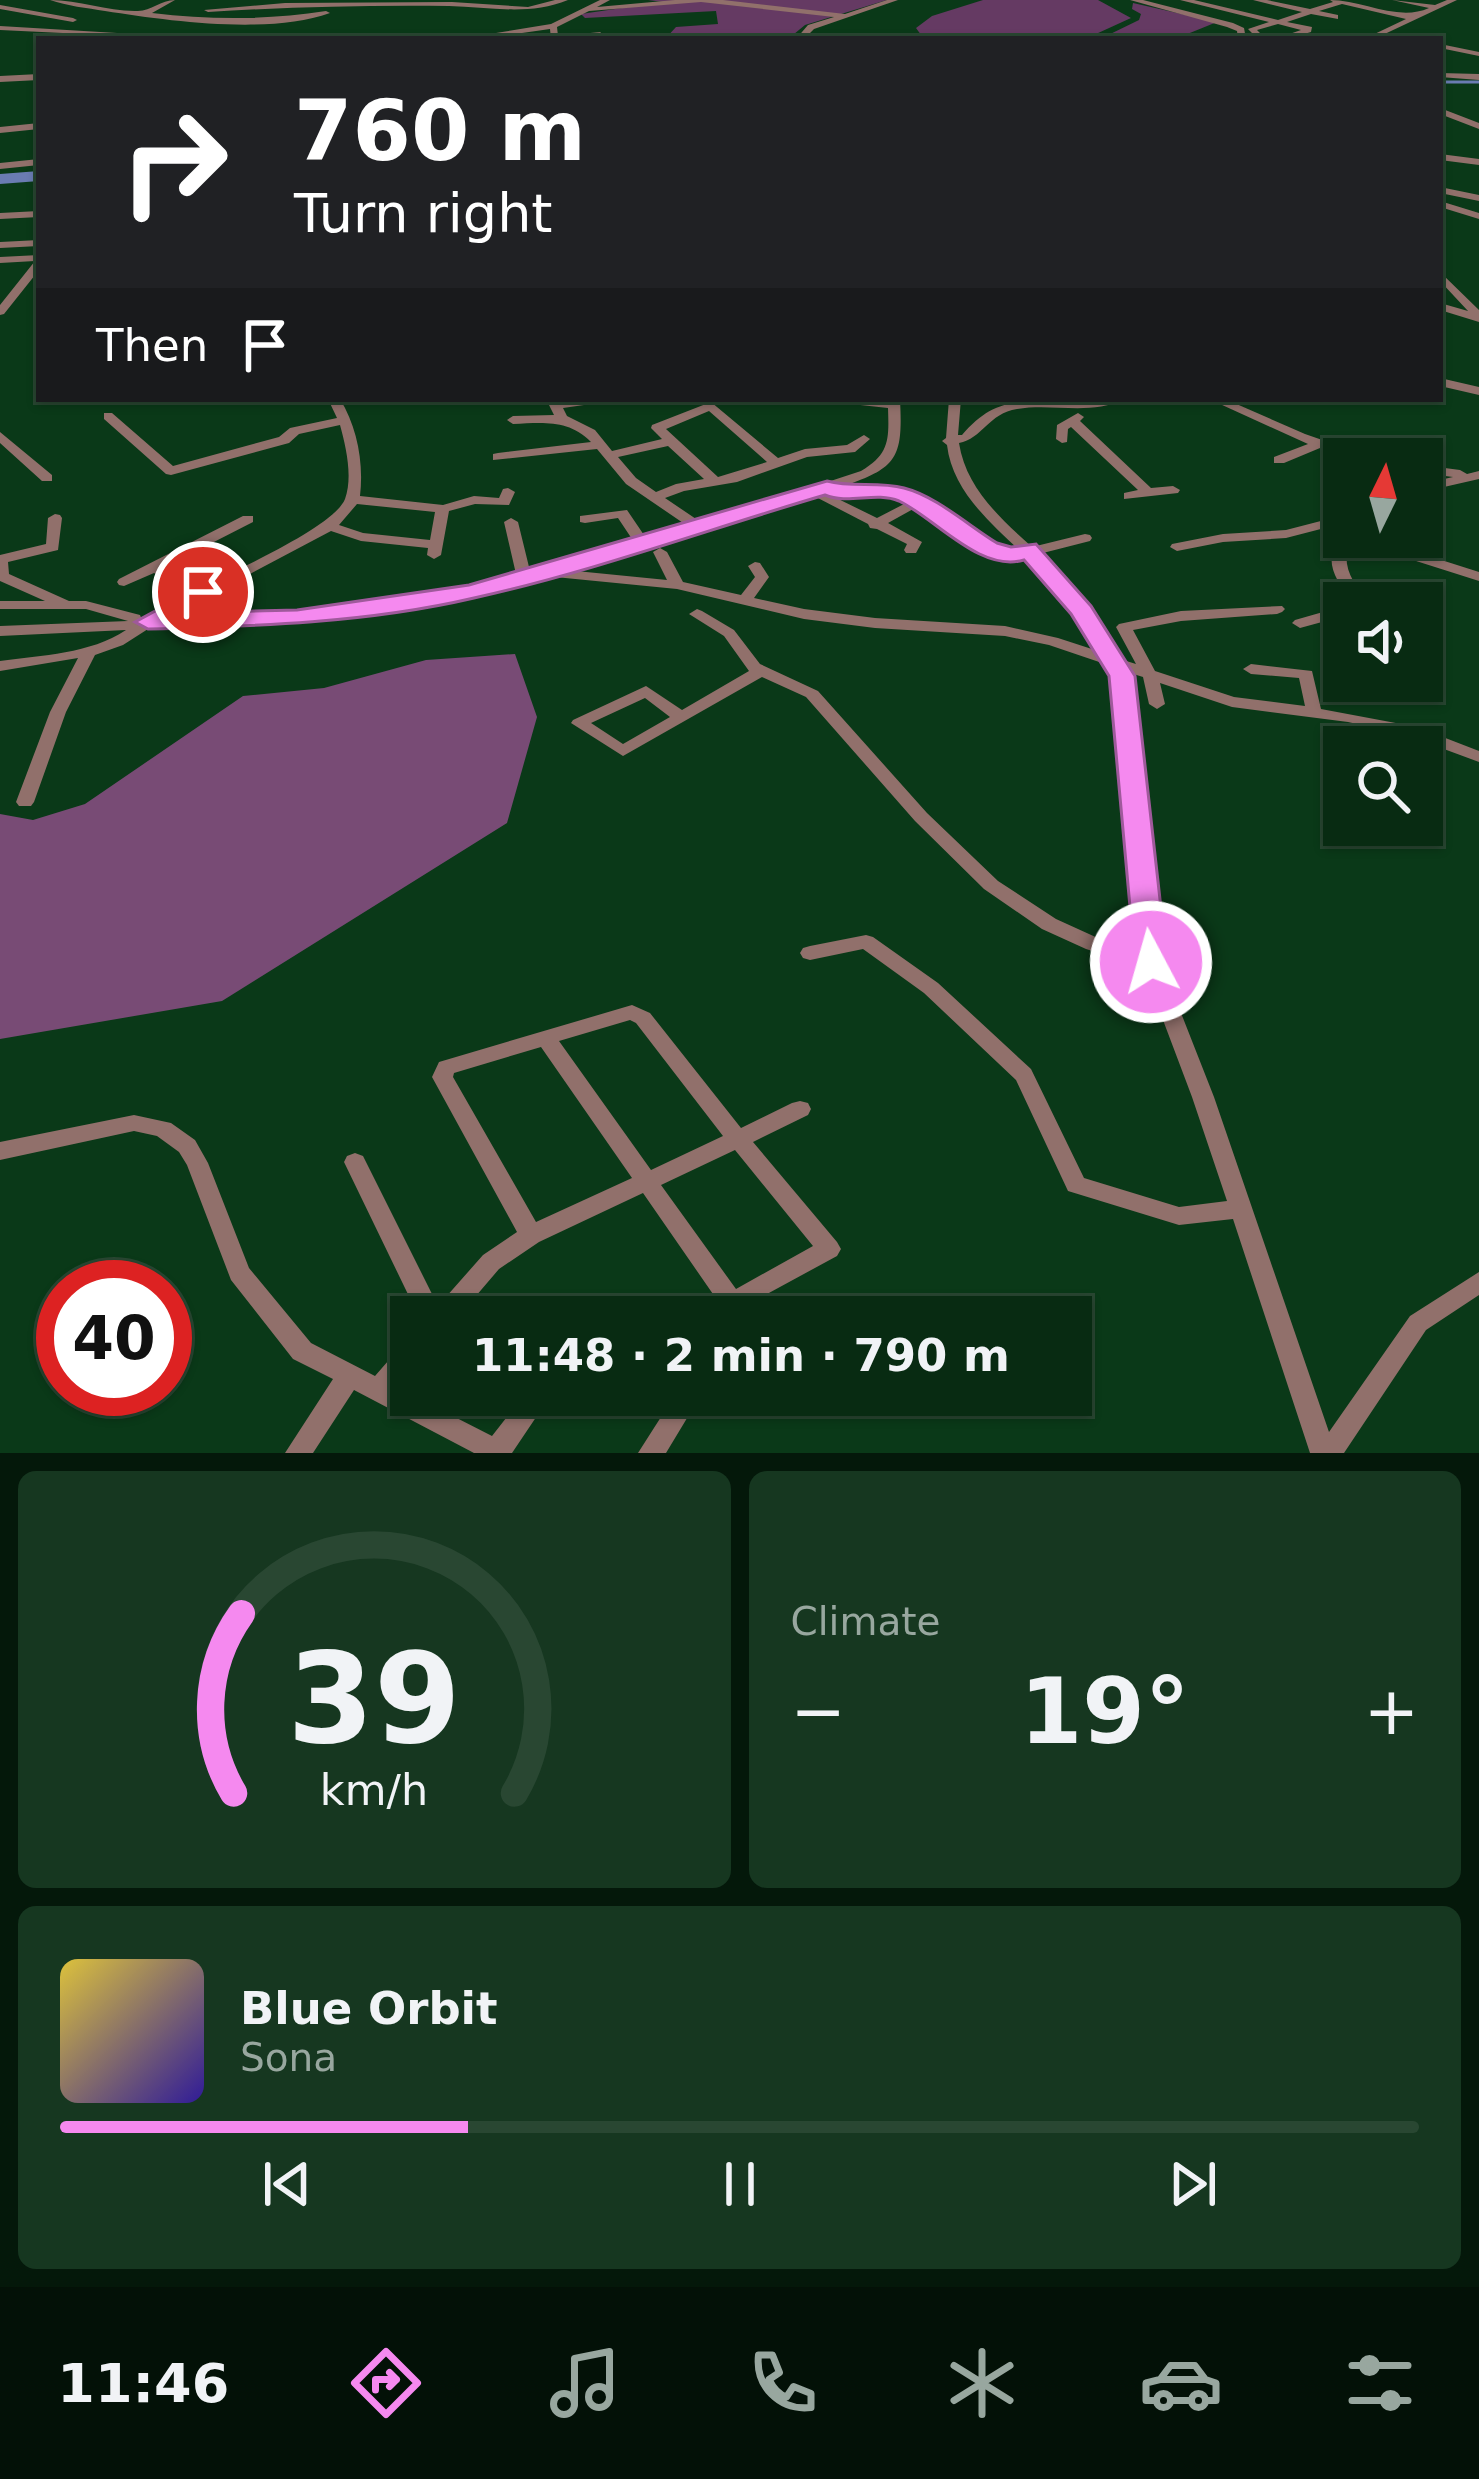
<!DOCTYPE html>
<meta charset="utf-8">
<style>
:root{--surface:#082b12;--page:#163720;--text:#f1f3f6;--muted:#98a79f;--line:#294732;--accent:#f589ef}
body{margin:0;font-family:"DejaVu Sans",sans-serif;background:var(--page);color:var(--text);height:100vh;display:flex;flex-direction:column;font-size:45px;white-space:nowrap}
*{box-sizing:border-box;margin:0}
p{font-size:39px;color:var(--muted)}
.icon{flex:none;width:66px;height:66px;fill:none;stroke:currentColor;stroke-width:2;stroke-linecap:round;stroke-linejoin:round}
.map{position:relative;height:1453px;overflow:hidden}
.panel{display:flex;flex-direction:column;gap:18px;padding:18px;background:#04180a;flex:1}
.panel>*{flex:none}
.guide{position:absolute;left:36px;top:36px;width:1407px;height:366px;border-radius:0px;box-shadow:0 3px 9px #0004,0 0 0 3px var(--line);background:#202124;color:#fff;overflow:hidden}
.needle{width:78px;rotate:5deg}
.tools{position:absolute;left:1323px;top:438px;display:grid;gap:24px}
.tools a{display:grid;place-items:center;width:120px;height:120px;border-radius:0px;background:var(--surface);box-shadow:0 3px 9px #0004,0 0 0 3px var(--line);font-size:60px}
.speed{position:absolute;left:36px;top:1260px;display:flex;gap:24px;font-size:60px;font-weight:700;text-align:center}
.speed>*{display:grid;place-content:center;width:156px;height:156px;border-radius:50%;background:var(--surface);box-shadow:0 3px 9px #0004,0 0 0 3px var(--line);line-height:1}
.speed .limit{border:18px solid #d22;background:#fff;color:#111}
.pin{position:absolute;display:grid;place-items:center;width:102px;height:102px;color:#fff;margin:-51px;border:6px solid #fff;border-radius:50%;box-shadow:0 3px 12px #0007}
.me{position:absolute;width:132px;margin:-66px;rotate:354deg;stroke-linejoin:round;filter:drop-shadow(0 0 9px #0008)}
.turn{display:flex;align-items:center;gap:42px;height:252px;padding:0 60px;font-size:54px}
.turn .icon{width:156px;height:156px;stroke-width:2.5}
.turn b{display:block;font-size:84px;line-height:102px}
.then{display:flex;align-items:center;height:114px;padding:0 60px;background:#0003;gap:24px;font-size:45px}
.big{font-size:90px;font-weight:600;line-height:1.1}
.panel .tile{flex:1;display:flex;flex-direction:column;justify-content:center;gap:18px;min-width:0;padding:0 42px;border-radius:18px;background:var(--page)}
.panel .dial{align-items:center;gap:0}
.dial svg{height:312px;overflow:visible;fill:none;stroke:var(--line);stroke-width:7;stroke-linecap:round;text-anchor:middle}
.dial text{fill:var(--text);stroke:none}
.song{display:flex;align-items:center;gap:36px}
.cover{width:144px;height:144px;border-radius:18px;background:linear-gradient(135deg,hsl(50 70% 55%),hsl(250 70% 35%))}
.played{height:12px;border-radius:6px;background:linear-gradient(90deg,var(--accent) 30%,var(--line) 30%)}
.keys{display:flex;justify-content:space-around;direction:ltr}
.heat{display:flex;justify-content:space-between;align-items:center;font-size:66px;direction:ltr}
.panel .tiles{flex:1;display:grid;gap:18px;grid-template-columns:1fr 1fr}
.tile:last-child{grid-column:span 2}
.trip{position:absolute;left:390px;top:1296px;width:702px;height:120px;border-radius:0px;background:var(--surface);box-shadow:0 3px 9px #0004,0 0 0 3px var(--line);font-weight:600;line-height:120px;text-align:center}
.menu{display:flex;height:192px;justify-content:space-around;align-items:center;background:#031107;color:var(--muted)}
.menu .icon{width:84px;height:84px}
.menu .current{color:var(--accent)}
.menu b{font-size:54px;color:var(--text)}
.map>svg:first-child{display:block}
.green{fill:#653a63}
.forest{fill:#784b75}
.lines{fill:none;stroke-linecap:round;stroke-linejoin:round}
.stream{stroke:#6a7cb2;stroke-width:3}
.river{fill:#6a7cb2;fill-rule:evenodd}
.minor{fill:#91706b;fill-rule:evenodd}
.route{fill:#f589ef;stroke:#9f599b;stroke-width:3}
</style>
<div class="map">
<svg width="1479" height="1453" viewBox="0 0 1479 1453">
<rect width="100%" height="100%" fill="#0a3918"/>
<path class="green" d="M648,0H887L805,25L788,39H665L676,27L718,24L716,11L585,18L581,14L663,2Z
M983,0H1098L1131,18L1085,39H924L916,28L932,16Z
M1133,3L1217,22L1175,39H1100L1139,20L1141,14L1132,9Z"/>
<path class="forest" d="M515,654L537,717L507,823L222,1001L0,1039V814L33,820L85,804L243,696L324,688L426,660Z"/>
<g class="lines">
<path class="stream" d="M1440,82H1479"/>
<path class="river" d="M39,171V181L0,184V174Z"/>
<path class="minor" d="M50,0C80,0 109,12 138,11C151,11 161,0 175,0L152,13C211,20 268,20 326,11L330,13C268,35 170,21 105,11C87,8 67,6 50,0Z
M555,0H568C529,16 490,7 449,6C369,5 288,7 208,12L204,10L285,3L452,2L528,7Z
M600,0H610L597,7L675,0H723L845,14L887,0H898L814,29L804,39H796L808,25L834,17L701,2L589,11L557,27L558,36L601,32L598,36L551,39L550,29L479,39H459L551,24Z
M1130,0H1143L1233,23L1244,28L1246,39H1238L1237,31L1227,27Z
M1180,0H1194L1278,20L1302,12L1253,0H1267L1310,9L1333,2L1330,0C1363,0 1398,22 1429,8L1392,0L1435,5L1447,0H1457L1374,39H1364L1406,19L1342,4L1319,11L1338,15V19L1311,14L1287,22L1312,27L1311,32L1287,39H1275L1301,30L1278,24L1257,30L1266,39H1258L1248,29L1269,22Z
M0,5L73,18L77,20L73,22L0,9Z
M0,26L184,37L188,39L0,30Z
M1440,44L1479,52V56L1440,48Z
M1440,73L1479,74V80L1440,77Z
M39,74V80L0,82V76Z
M1440,108L1479,123V129L1440,114Z
M39,123V129L0,133V127Z
M1440,154L1479,159V165L1440,160Z
M39,159V165L0,169V163Z
M1440,187L1479,195V201L1440,193Z
M1440,201L1479,213V219L1440,207Z
M39,211V217L0,219V213Z
M39,240V246L0,248V242Z
M39,255V270L4,314L0,315V305L35,261L0,263V257Z
M1440,272L1479,310V322L1440,310V303L1468,311L1440,281Z
M1440,378L1479,387V395L1440,386Z
M328,399H340C357,427 364,462 360,496L443,505L474,496L499,498L503,489L508,488L515,492L509,505L475,504L449,511L441,555L434,559L427,555L428,548L361,541L331,531L165,619C285,614 399,607 516,574L504,522L511,518L518,522L530,571L634,542L618,518L585,523L580,522V516L627,510L646,538L689,527L626,484L597,449L493,460V454L498,453L591,442C568,419 543,423 513,424L507,420L513,416L554,415L546,399H558L559,401L604,399L598,403L563,408L567,416L595,430L612,451L662,439L651,428L652,425L711,402L778,458L805,449L847,445L864,435L870,439L855,452L807,457L737,482L684,491L665,498L702,523L861,471C890,454 889,439 888,408L842,403L836,399H900C903,458 898,468 841,487C861,488 890,485 909,493C946,507 977,549 1019,550C988,521 952,489 947,445L942,441L946,438L949,399H961L958,435H962C997,393 1027,402 1076,402C1092,402 1108,399 1124,399C1091,416 1053,403 1017,409C989,413 982,439 959,443C966,488 1000,518 1032,547L1085,534L1090,535L1092,538L1090,541L1039,554L1083,601L1120,659L1136,664L1116,627L1119,624L1181,611L1282,606L1285,609L1282,612L1277,614L1181,621L1133,630L1155,671L1234,697L1305,706L1299,678L1251,674L1243,669L1251,664L1312,671L1321,709L1417,727L1479,751V762L1406,735L1348,722L1232,707L1160,683L1165,704L1157,709L1149,704L1143,677L1127,672L1161,962L1214,1097L1329,1432L1410,1316L1479,1272V1295L1426,1330L1344,1453H1310L1233,1219L1179,1225L1068,1191L1016,1080L924,993L863,949L810,960L803,958L800,953L803,948L810,946L866,935L873,937L938,983L1031,1069L1084,1178L1179,1207L1227,1201L1192,1097L1143,967L1086,949L1042,929L984,889L915,821L806,697L762,677L623,756L571,723L573,720L646,686L682,710L749,671L724,636L689,614L697,609L702,611L734,630L760,664L818,691L927,813L998,881L1056,919L1100,939L1140,952L1114,676L1108,665L1049,645L1005,636L875,628L804,619L677,589L555,577L549,574L473,595L409,607L297,623L148,629L123,645L95,655L66,712L34,802L31,806H19L16,802L50,712L78,658L0,671V661C42,655 90,654 126,630L0,636V626L128,621L86,609H0V601H45L0,581V555L46,544L48,518L55,514L60,515L62,518L58,550L8,562L9,574L69,601H86L140,615L142,620L192,593L154,573L124,586L119,585L117,582L119,579L243,516H253V522L165,567L203,587C233,571 334,527 345,499C353,477 346,447 340,425L299,434L289,443L171,475L166,474L104,419V413H112L173,466L279,437L290,428L337,418ZM709,411L767,462L718,477L666,429ZM668,446L704,479L676,484L656,492L636,478L618,457ZM827,491L833,494L900,499L906,503L877,518L824,492ZM814,496L868,524L870,528L877,529L907,544L904,550L906,553H916L922,542L888,523L915,508C944,527 991,566 1026,557L1063,596L1101,652L1058,638L1005,626L875,618L804,609L754,598L769,577L760,563L755,562L748,566L755,577L741,595L683,582L667,552L660,548L653,552L667,580L566,570L705,531ZM357,504L435,512L430,540L363,533L339,525ZM645,698L670,717L623,744L591,723Z
M1209,399H1225L1305,434L1377,459H1357L1320,448L1284,463H1274V457L1308,444Z
M1078,413L1084,417L1080,421L1151,488L1173,486L1180,490L1178,493L1124,499V493L1138,490L1071,427L1068,429L1067,442L1062,443L1056,439L1057,425Z
M0,432L52,475V481H42L0,443Z
M1422,465L1460,470L1467,474L1479,471V479L1422,492V484L1453,477L1422,473Z
M1344,515V523L1286,538L1223,542L1177,551L1170,547L1172,544L1223,534L1286,530Z
M1344,533V537H1369L1479,572V581L1350,540C1340,566 1353,582 1368,603H1353C1335,578 1323,564 1339,534Z
M1344,606V616L1300,628L1292,623L1295,620Z
M632,1005L650,1013L741,1128L792,1103L800,1101L808,1103L811,1109L808,1115L753,1142L837,1242L841,1249L837,1256L732,1313L724,1310L643,1193L539,1242L499,1269L458,1317H419L344,1162L347,1156L355,1153L363,1156L438,1306L483,1255L517,1232L432,1077L439,1062ZM630,1020L636,1023L723,1136L651,1170L559,1041ZM541,1047L632,1178L536,1222L453,1077L454,1073ZM735,1150L813,1246L736,1289L661,1185Z
M134,1115L171,1123L195,1140L208,1163L249,1268L311,1343L375,1376L402,1345L411,1342V1370L396,1387L492,1436L524,1395H551L512,1453H474L354,1390L313,1453H285L333,1379L293,1359L231,1280L187,1165L179,1152L157,1136L134,1131L0,1160V1142Z
M675,1395H701L666,1453H638Z"/>
</g>
<path class="route" d="M827,481C852,488 878,481 904,488C936,496 969,526 997,543L1011,547L1036,544L1091,606L1135,676L1167,962L1163,970H1140L1135,962L1109,676L1071,614L1024,560C980,573 935,518 899,501C875,491 849,505 825,495C709,529 592,572 474,598C367,623 258,626 148,629L135,622L203,585L215,592L182,613L297,610L469,585Z"/>
</svg>
<div class="tools">
<a><svg class="needle" viewBox="-14 -14 28 28"><path d="M0-13l5 13h-10z" fill="#e53935"/><path d="M0 13l5-13h-10z" fill="#98a79f"/></svg></a>
<a><svg class="icon" aria-label="sound" viewBox="0 0 24 24"><path d="M4 9h4l5-4v14l-5-4H4zM17 9q2 3 0 6"/></svg></a>
<a><svg class="icon" aria-label="search" viewBox="0 0 24 24"><circle cx="10" cy="10" r="6"/><path d="M15 15l6 6"/></svg></a>
</div>
<div class="speed"><div class="limit">40</div></div>
<div class="pin" style="left:203px;top:592px;background:#d93025"><svg class="icon" aria-label="arrive" viewBox="0 0 24 24"><path d="M6 21V4h12l-3 4 3 4H6"/></svg></div>
<svg class="me" style="left:1151px;top:962px" viewBox="-20 -20 40 40"><circle r="17" fill="#f589ef" stroke="#fff" stroke-width="3"/><path d="M0-11L8 9 0 5-8 9z" fill="#fff"/></svg>
<div class="trip">11:48 · 2 min · 790 m</div>
<div class="guide">
<div class="turn"><svg class="icon" aria-label="right" viewBox="0 0 24 24"><path d="M7 20v-9h11M14 6l5 5-5 5"/></svg><div><b>760 m</b>Turn right</div></div>
<div class="then">Then<svg class="icon" aria-label="arrive" viewBox="0 0 24 24"><path d="M6 21V4h12l-3 4 3 4H6"/></svg></div>
</div>
</div>
<section class="panel">
<div class="tiles">
<div class="tile dial"><svg viewBox="0 0 100 80">
<path d="M14 69A42 42 0 1 1 86 69"/>
<path d="M14 69A42 42 0 0 1 16 23" stroke="#f589ef"/>
<text x="50" y="56" font-size="32" font-weight="700">39</text>
<text x="50" y="72" font-size="11">km/h</text>
</svg></div>
<div class="tile"><p>Climate</p>
<div class="heat"><a>−</a><b class="big">19°</b><a>+</a></div>
</div>
<div class="tile">
<div class="song"><i class="cover"></i><div><b>Blue Orbit</b><p>Sona</p></div></div>
<div class="played"></div>
<div class="keys"><svg class="icon" aria-label="previous" viewBox="0 0 24 24"><path d="M18 5L8 12l10 7zM5 5v14"/></svg><svg class="icon" aria-label="pause" viewBox="0 0 24 24"><path d="M8 5v14M16 5v14"/></svg><svg class="icon" aria-label="next" viewBox="0 0 24 24"><path d="M6 5l10 7-10 7zM19 5v14"/></svg></div>
</div>
</div>
</section>
<nav class="menu">
<b>11:46</b>
<svg class="icon current" aria-label="directions" viewBox="0 0 24 24"><path d="M12 3l9 9-9 9-9-9zM9 14v-3h6M13 9l2 2-2 2"/></svg>
<svg class="icon" aria-label="music" viewBox="0 0 24 24"><path d="M9 18V5l10-2v13"/><circle cx="6" cy="18" r="3"/><circle cx="16" cy="16" r="3"/></svg>
<svg class="icon" aria-label="phone" viewBox="0 0 24 24"><path d="M5 4h4l2 5-3 2q2 4 5 5l2-3 5 2v4C11 20 4 13 5 4z"/></svg>
<svg class="icon" aria-label="climate" viewBox="0 0 24 24"><path d="M12 3v18M4 7l16 10M4 17L20 7"/></svg>
<svg class="icon" aria-label="car" viewBox="0 0 24 24"><path d="M5 17H2v-5l4-1 3-4h7l3 4 3 1v5h-3M9 17h6M6 11h13"/><circle cx="7" cy="17" r="2"/><circle cx="17" cy="17" r="2"/></svg>
<svg class="icon" aria-label="filters" viewBox="0 0 24 24"><path d="M4 7h16M4 17h16"/><circle cx="9" cy="7" r="2"/><circle cx="15" cy="17" r="2"/></svg>
</nav>
